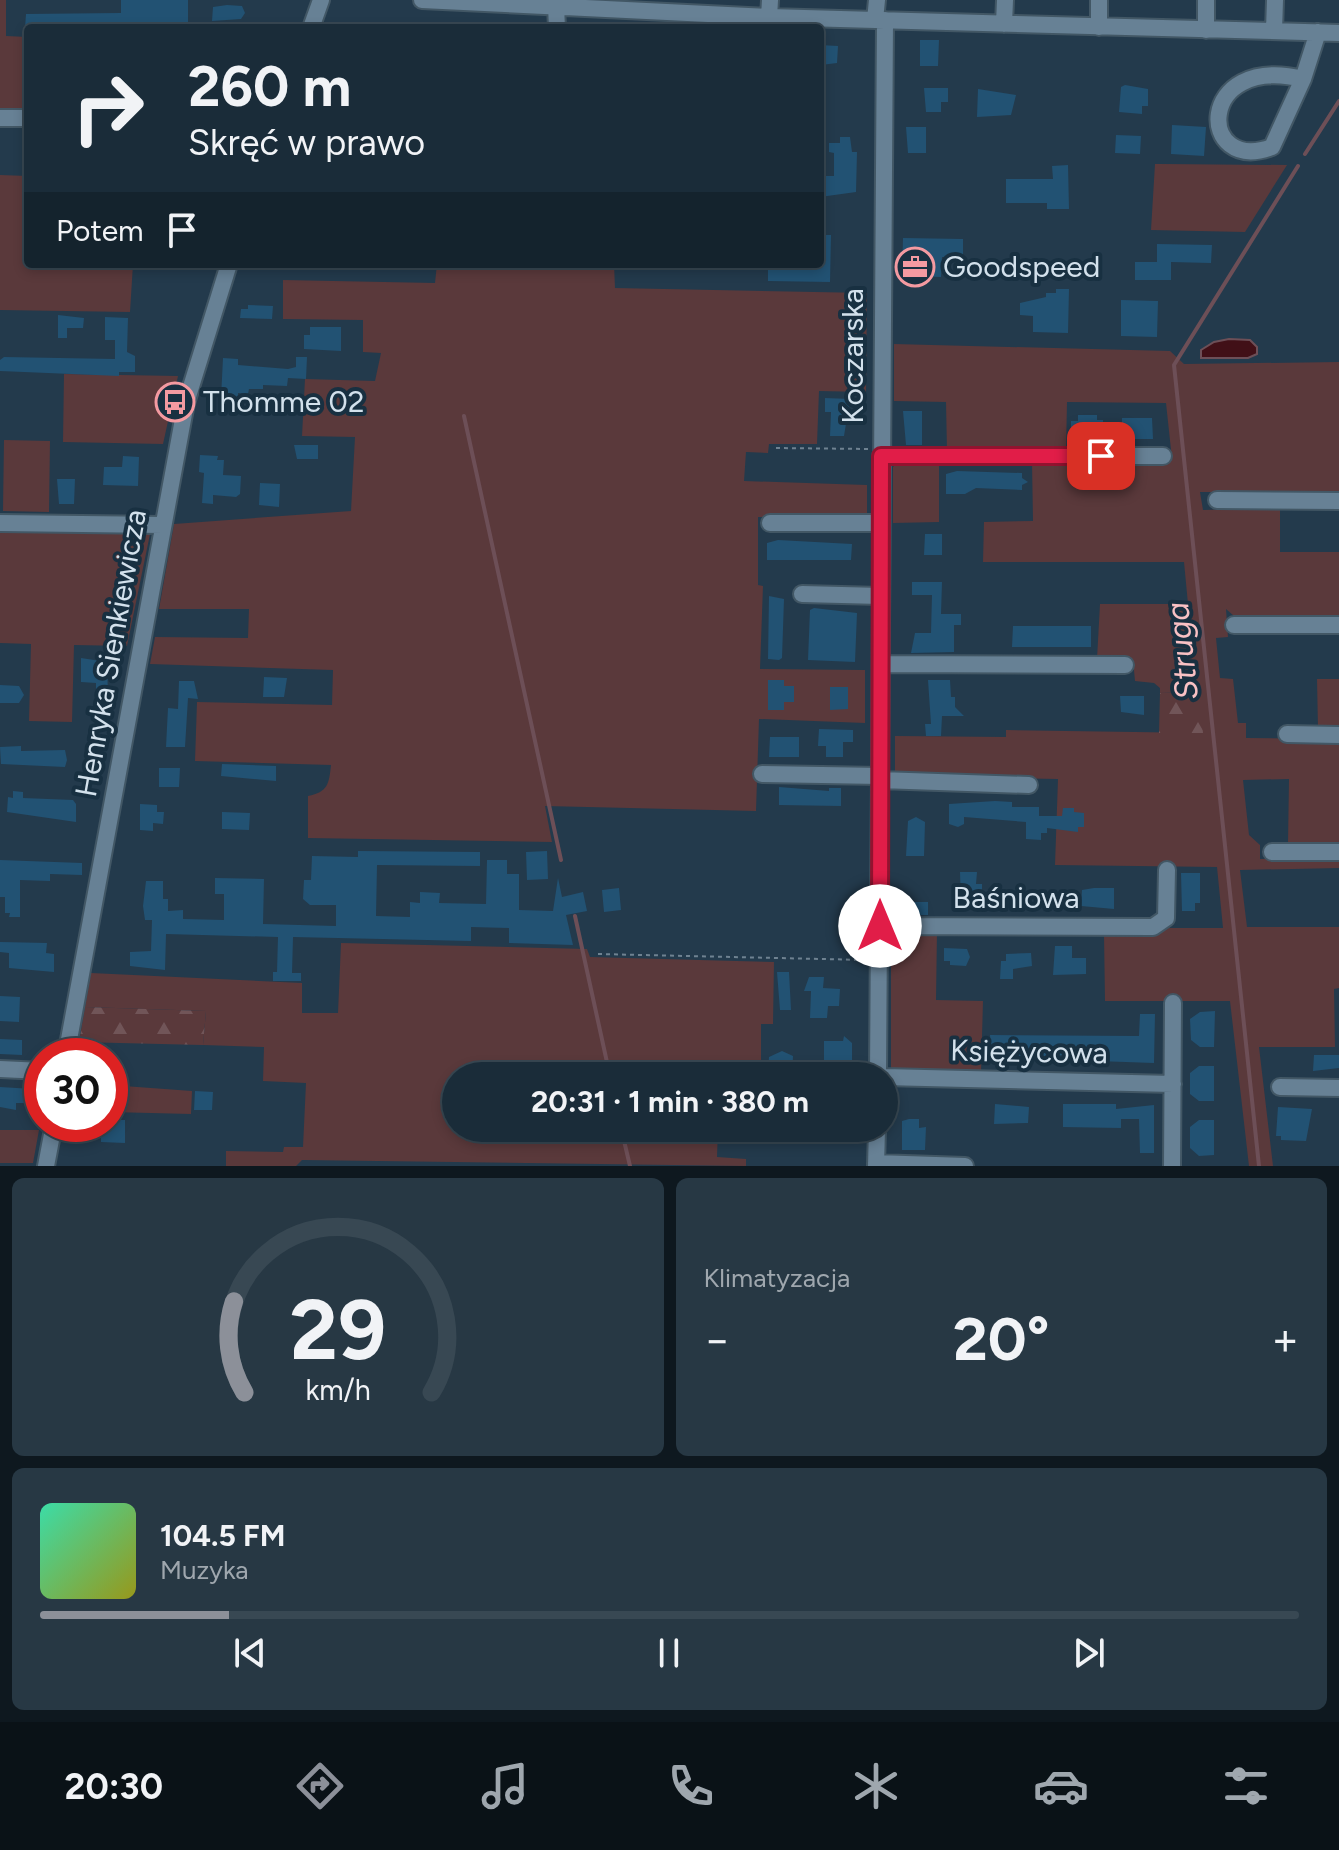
<!DOCTYPE html>
<html lang="pl">
<meta charset="utf-8">
<style>
:root{--surface:#1a2c39;--page:#273844;--text:#f1f3f6;--muted:#9fa7ae;--line:#384853;--accent:#8c9099}
body{margin:0;font-family:Figtree,sans-serif;background:var(--page);color:var(--text);height:100vh;display:flex;flex-direction:column;font-size:30px;white-space:nowrap}
*{box-sizing:border-box;margin:0}
p{font-size:26px;color:var(--muted)}
.icon{flex:none;width:44px;height:44px;fill:none;stroke:currentColor;stroke-width:2;stroke-linecap:round;stroke-linejoin:round}
.map{position:relative;height:1166px;overflow:hidden}
.panel{display:flex;flex-direction:column;gap:12px;padding:12px;background:#0e181f;flex:1}
.panel>*{flex:none}
.hud{position:absolute;left:24px;top:24px;width:800px;height:244px;border-radius:8px;box-shadow:0 4px 12px #0003,0 0 0 2px var(--line);background:#1a2c39;color:var(--text);overflow:hidden}
.speed{position:absolute;left:24px;top:1038px;display:flex;gap:16px;font-size:40px;font-weight:700;text-align:center}
.speed>*{display:grid;place-content:center;width:104px;height:104px;border-radius:50%;background:var(--surface);box-shadow:0 4px 12px #0003,0 0 0 2px var(--line);line-height:1}
.speed .limit{border:12px solid #d22;background:#fff;color:#111}
.pin{position:absolute;display:grid;place-items:center;width:68px;height:68px;color:#fff;margin:-34px;border-radius:16px;box-shadow:0 4px 12px #0006}
.me{position:absolute;width:88px;margin:-44px;rotate:0deg;stroke-linejoin:round;filter:drop-shadow(0 0 6px #0008)}
.turn{display:flex;align-items:center;gap:28px;height:168px;padding:0 32px;font-size:36px}
.turn .icon{width:104px;height:104px;stroke-width:2.5}
.turn b{display:block;font-size:56px;line-height:68px}
.then{display:flex;align-items:center;height:76px;padding:0 32px;background:#0003;gap:16px;font-size:30px}
.big{font-size:60px;font-weight:700;line-height:1.1}
.panel .widget{flex:1;display:flex;flex-direction:column;justify-content:center;gap:12px;min-width:0;padding:0 28px;border-radius:12px;background:var(--page)}
.panel .dial{align-items:center;gap:0}
.dial svg{height:208px;overflow:visible;fill:none;stroke:var(--line);stroke-width:7;stroke-linecap:round;text-anchor:middle}
.dial text{fill:var(--text);stroke:none}
.song{display:flex;align-items:center;gap:24px}
.cover{width:96px;height:96px;border-radius:12px;background:linear-gradient(135deg,hsl(160 70% 55%),hsl(60 70% 35%))}
.played{height:8px;border-radius:4px;background:linear-gradient(90deg,var(--accent) 15%,var(--line) 15%)}
.keys{display:flex;justify-content:space-around;direction:ltr}
.heat{display:flex;justify-content:space-between;align-items:center;font-size:44px;direction:ltr}
.panel .tiles{flex:1;display:grid;gap:12px;grid-template-columns:1fr 1fr}
.widget:last-child{grid-column:span 2}
.trip{position:absolute;left:442px;top:1062px;width:456px;height:80px;border-radius:40px;background:var(--surface);box-shadow:0 4px 12px #0003,0 0 0 2px var(--line);font-weight:700;line-height:80px;text-align:center}
.tab-bar{display:flex;height:128px;justify-content:space-around;align-items:center;background:#0a1217;color:var(--muted)}
.tab-bar .icon{width:56px;height:56px}
.tab-bar .current{color:var(--accent)}
.tab-bar b{font-size:36px;color:var(--text)}
.map>svg:first-child{display:block}
.grass{fill:#5a393b}
.forest{fill:url(#forest-firs)}
.water{fill:#411017;stroke:#6d4f57;stroke-width:2}
.lines{fill:none;stroke-linecap:round;stroke-linejoin:round}
.stream{stroke:#6d4f57;stroke-width:4}
.building{fill:#225273}
.minor-casing{stroke:#425765;stroke-width:20}
.path{stroke:#6f8291;stroke-width:2;stroke-dasharray:4 4;stroke-linecap:butt}
.minor{stroke:#678195;stroke-width:16}
.route-casing{stroke:#92132f;stroke-width:20}
.route{stroke:#e11d48;stroke-width:14}
.labels{text-anchor:middle;stroke-width:8;stroke-linejoin:round;paint-order:stroke}
.poi-label{font-size:30px;fill:#d3e1ec;stroke:#183041;text-anchor:start}
.street-label{font-size:30px;fill:#d3e1ec;stroke:#183041}
.water-label{font-size:32px;font-style:italic;fill:#f9c1c4;stroke:#183041}
</style>
<div class="map">
<svg width="1339" height="1166" viewBox="0 0 1339 1166">
<defs>
<pattern id="forest-firs" width="22" height="20" patternUnits="userSpaceOnUse" patternTransform="scale(2)"><rect width="22" height="20" fill="#5a393b"/><path d="M5 1l3.5 6h-7zM16 11l3.5 6h-7z" fill="#715558"/></pattern>
</defs>
<rect width="100%" height="100%" fill="#233a4c"/>
<path class="grass" d="M0,0H6V36L28,37V113L0,112Z
M1155,164H1162L1287,165L1245,232L1151,230Z
M0,175L28,176V264H133L130,312L0,310Z
M437,264H614L615,288L867,293L866,392L819,391L817,444H769L768,453L746,452L744,481L867,485V519L758,517V585L763,586L760,669L865,670V723L759,719L756,811L545,806L552,842L308,838V796C328,792 329,784 331,765L195,761L197,702L332,705L333,670L150,664L155,637L248,638L249,609H159L174,524L351,511L355,437L302,436L305,379L375,381L381,353L363,352V320L283,319V280L435,283Z
M894,344L1170,351L1184,364L1339,362V492H1200L1203,510L1280,508V552H1339V617L1234,616L1226,609L1228,637L1216,638L1220,678L1233,679L1238,723H1246V738L1339,739V844H1288L1289,779L1243,780L1249,835L1260,845V859L1339,858V868L1240,870L1247,927H1339V988L1334,989L1335,1047H1259L1273,1166H1249L1230,1001H1105L1104,934L1155,928H1223L1217,867L1055,865L1058,779L895,776V736L1006,737V730L1202,733L1198,692L1160,693V688L1154,683L1135,681L1133,660L1097,659L1100,604H1188L1184,562H983L984,522L1033,521L1032,462L1172,459L1166,403L1067,402L1066,452L947,451L946,402L894,401Z
M64,374L178,376L163,444L63,442Z
M4,440L50,441L49,512L3,511Z
M900,460H939V522L893,523V467Z
M0,530L150,534L127,646L74,645L72,722L29,721L31,644L0,643Z
M1317,679H1339V729H1318Z
M937,931L936,1000L983,1001L981,1073L891,1071V932Z
M341,943L587,949L590,957L774,962L773,1024H761V1076H456V1128H718L717,1157L746,1159V1166L302,1160L296,1166H226V1151L283,1152L284,1147H303L306,1083L263,1081L264,1047L203,1045L206,1011L85,1007L91,973L302,983V1013H338Z
M110,1085L192,1091L191,1114L110,1112Z
M0,1130H39L33,1163H0Z"/>
<path class="forest" d="M1199,692L1203,733H1159L1160,693Z
M85,1007L206,1011L203,1045L79,1042Z"/>
<path class="water" d="M1229,339L1250,340L1257,347V354L1248,358H1201V350L1214,342Z"/>
<g class="lines">
<path class="stream" d="M1305,154L1339,101
M464,416L561,860
M575,916L610,1076
M621,1128L630,1166
M1259,1166L1174,365L1298,166"/>
</g>
<path class="building" d="M121,0H188V28H25L26,14L121,13Z
M227,5L242,6L245,13L241,19L212,21L213,7Z
M920,40H939L938,66H920Z
M820,45L838,46L837,63L821,65Z
M1125,85L1148,89V106H1142V114L1119,112L1121,87Z
M924,88H948V102H941V112H926Z
M978,89L1016,95L1011,115L977,117Z
M1172,125L1206,127L1204,156L1171,154Z
M906,127H926V153H908Z
M1116,135L1141,136L1140,154L1115,153Z
M840,137H850L852,152H857L856,192L820,197V176H834V153L829,152V143H840Z
M1068,165L1069,209H1047V203H1006V179H1053L1052,166Z
M820,235H831L830,282L768,281V265L820,264Z
M903,238L963,239V258L942,257L941,277L902,276Z
M1157,244L1212,245L1211,263L1171,262V280H1135V262H1157Z
M1056,289H1069L1068,333L1033,332V316L1020,315V303L1046,297V293H1056Z
M1121,300L1158,301L1157,337L1121,336Z
M248,305L273,306L272,319L240,318L241,309H248Z
M58,315L84,318L83,328H67V338H58Z
M105,317L128,318L127,352L135,356V372H119V376L0,371V360L4,357L115,359V340H105Z
M310,327H341V351L304,349V335H310Z
M296,357H307L306,379L288,378L287,386L263,385V389H249L248,394L238,393V399L221,398L223,358L238,359V365L288,369L296,367Z
M825,398L850,399L844,436H830L831,412H825Z
M903,411H922V445H906Z
M1078,415H1097V420H1103V436L1079,439V436H1071V421H1078Z
M1122,418H1152L1153,439H1122Z
M294,445H318V459H297Z
M200,455L218,456L217,460H224L223,475L241,476L240,494L236,497L213,495V504L202,503L204,473L199,472Z
M123,456L139,457L138,486L103,485L104,467H122Z
M957,471L1022,473V478L1028,482L1022,485V490L976,488L965,494H946V474Z
M57,479H75L74,504H59Z
M260,483L280,484L279,507L259,505Z
M925,534H942V555H924Z
M778,540L852,544L851,560H767V543Z
M912,582H942L941,614H961V625H954V652L911,653L915,633H931L932,595H912Z
M769,596L784,599L782,658L779,660L768,659Z
M814,608L857,613L855,662L808,660L810,610Z
M1013,626H1091V647H1012Z
M81,658L107,662L108,696L96,695V683L81,682Z
M264,677L287,678L284,697H263Z
M768,680H784V686H794V702H784V710H768Z
M928,680H950L951,697H955V707L964,716H942L941,736H926L925,724H931Z
M179,681H194L198,699L188,698L185,747H166L168,708L178,709Z
M0,685L19,686L24,695L19,703H0Z
M830,687H848V709L830,710Z
M1120,696H1144V715L1121,712Z
M819,729L853,730V742H843V757H826V746H818Z
M770,737H799V757H769Z
M21,746V751L65,750L67,760L65,767L1,764L0,747Z
M222,764L276,766V781L221,776Z
M159,768H180L179,787H159Z
M779,787L829,791V788H841V806L779,805Z
M13,791L23,792V798L73,800L76,804V822L7,812L8,797L13,798Z
M995,801L1012,802V807H1039V816H1062L1063,808H1074V812L1084,813V827H1078V832L1047,828V833H1041V840L1026,839V822L964,817V824L958,827L949,824V804Z
M140,804L157,805V812H164L163,824L153,823V831L140,830Z
M222,812L250,813L249,830L222,829Z
M916,817L925,822L924,856H906L908,821Z
M358,851L480,852V866L377,865L376,916L410,917V902L420,903V892L440,893L439,903L486,904L487,860H507V874H519V910L553,911L558,878L562,897L583,892L587,911L566,915L573,945L509,943V928L471,927V941L293,937L292,973H301V981H273V972H277L278,937L166,934L165,970L130,966V952L151,951L152,920H145L143,906L146,881H163V899H168V911L183,910V919L224,920V894H215V878L264,879L263,924L336,926V905H310L303,899L304,880H311L312,856L358,857Z
M547,851L548,879L527,880L526,852Z
M0,860L82,863V875L50,874V881L20,880V917H9L10,913H5V897H0Z
M960,872H977L976,884H982V898L975,904H961Z
M1181,873H1200V903H1195V911H1182Z
M619,888L621,910L604,912L602,890Z
M1094,888H1114V909L1081,906L1082,890Z
M901,902H928V915H900Z
M0,942L47,943L46,953L54,954V972L9,968V953L0,952Z
M1055,946H1072V958H1086V974L1053,975Z
M944,948L967,949L970,957L966,966L950,965V961H944Z
M1031,953L1032,966L1013,969V979H1000L1001,961H1006V954Z
M777,972H789L791,1010H780Z
M809,977H824L823,988L840,989L839,1006H828L827,1018H810L811,991H804Z
M0,996L20,997L19,1022L0,1021Z
M1215,1011L1214,1047H1200L1191,1040L1190,1019L1200,1012Z
M1140,1014H1155L1154,1063L1068,1060V1055L995,1058V1053H991L990,1035L1139,1036Z
M844,1036L852,1043V1063L837,1066V1076H824V1041H843Z
M0,1039L22,1040V1055L0,1054Z
M782,1051L793,1056L792,1076L768,1072L769,1057Z
M1314,1055H1339V1068L1313,1071Z
M1199,1066H1214V1101H1199L1190,1094V1073Z
M0,1087L33,1089L32,1103H16V1110L0,1107Z
M195,1091L213,1092L212,1110H194Z
M995,1104L1029,1107L1028,1123L994,1124Z
M1063,1104H1116V1109L1154,1105V1153H1140L1139,1119H1121V1128L1063,1127Z
M1278,1107L1312,1109L1306,1141L1281,1140V1136H1276Z
M909,1119H919V1128L926,1127L925,1150H902V1121Z
M110,1120H125V1143L101,1142V1124H110Z
M1199,1120H1214V1155L1199,1156L1190,1148V1127Z"/>
<g class="lines">
<g class="minor-casing">
<path id="minor" d="M422,0L769,17L1339,33
M556,6L557,28
M769,17L770,0
M875,20L877,0
M1004,24L1005,0
M1099,27V0
M311,28L321,0
M1206,30V0
M1274,31L1275,0
M1303,79C1195,53 1197,175 1272,147L1303,79L1318,32
M0,118H28
M881,456H1163
M1217,500L1339,501
M0,523L163,525
M770,523H881
M802,594L881,596
M1234,625H1339
M881,664L1125,665
M1287,734L1339,735
M762,774L881,776
M880,780L1029,785
M1272,852H1339
M880,926L1153,927L1166,918L1167,870
M66,1056L186,403L229,264
M0,1069L42,1071
M878,1076L885,20
M884,1077L1173,1084
M1280,1087L1339,1088
M876,1163L965,1166
M46,1166L54,1124
M876,1166L877,1128
M1172,1166L1173,1003"/>
</g>
<path class="path" d="M776,448L868,449
M598,954L866,960"/>
<use href="#minor" class="minor"/>
</g>
<g class="lines">
<g class="route-casing">
<path id="route" d="M880,926L881,456H1101"/>
</g>
<use href="#route" class="route"/>
</g>
<defs>
<g id="office-ring" transform="scale(2)"><circle r="9.5" fill="#183041" stroke="#f49aa1" stroke-width="1.5"/><path d="M-6-3h4V-5.5h4V-3h4V5H-6ZM-1-4.5V-3h2v-1.5ZM-6 0V1H6V0Z" fill="#f49aa1"/></g>
<g id="bus-ring" transform="scale(2)"><circle r="9.5" fill="#183041" stroke="#f49aa1" stroke-width="1.5"/><path d="M-5-6H5V4H4V6H2V4H-2V6H-4V4H-5ZM-3.5-4V0h7V-4ZM-3.5 1.2v1.5H-2V1.2ZM2 1.2v1.5H3.5V1.2Z" fill="#f49aa1"/></g>
</defs>
<g fill-rule="evenodd">
<use href="#office-ring" x="915" y="267"/>
<use href="#bus-ring" x="175" y="402"/>
</g>
<g class="labels">
<g class="poi-label">
<text x="943" y="277">Goodspeed</text>
<text x="203" y="412">Thomme 02</text>
</g>
<g class="street-label">
<text transform="translate(853 356) rotate(-90)" y="10">Koczarska</text>
<text transform="translate(111 653) rotate(-80)" y="10">Henryka Sienkiewicza</text>
<text x="1016" y="908">Baśniowa</text>
<text transform="translate(1029 1052) rotate(1)" y="10">Księżycowa</text>
</g>
<g class="water-label">
<text transform="translate(1182 651) rotate(-96)" y="11">Struga</text>
</g>
</g>
</svg>
<div class="speed"><div class="limit">30</div></div>
<div class="pin" style="left:1101px;top:456px;background:#d93025"><svg class="icon" aria-label="arrive" viewBox="0 0 24 24"><path d="M6 21V4h12l-3 4 3 4H6"/></svg></div>
<svg class="me" style="left:880px;top:926px" viewBox="-20 -20 40 40"><circle r="19" fill="#fff"/><path d="M0-13L10 11 0 6-10 11z" fill="#e11d48"/></svg>
<div class="trip">20:31 · 1 min · 380 m</div>
<div class="hud">
<div class="turn"><svg class="icon" aria-label="right" viewBox="0 0 24 24"><path d="M7 20v-9h11M14 6l5 5-5 5"/></svg><div><b>260 m</b>Skręć w prawo</div></div>
<div class="then">Potem<svg class="icon" aria-label="arrive" viewBox="0 0 24 24"><path d="M6 21V4h12l-3 4 3 4H6"/></svg></div>
</div>
</div>
<section class="panel">
<div class="tiles">
<div class="widget dial"><svg viewBox="0 0 100 80">
<path d="M14 69A42 42 0 1 1 86 69"/>
<path d="M14 69A42 42 0 0 1 10 34" stroke="#8c9099"/>
<text x="50" y="56" font-size="32" font-weight="700">29</text>
<text x="50" y="72" font-size="11">km/h</text>
</svg></div>
<div class="widget"><p>Klimatyzacja</p>
<div class="heat"><a>−</a><b class="big">20°</b><a>+</a></div>
</div>
<div class="widget">
<div class="song"><i class="cover"></i><div><b>104.5 FM</b><p>Muzyka</p></div></div>
<div class="played"></div>
<div class="keys"><svg class="icon" aria-label="previous" viewBox="0 0 24 24"><path d="M18 5L8 12l10 7zM5 5v14"/></svg><svg class="icon" aria-label="pause" viewBox="0 0 24 24"><path d="M8 5v14M16 5v14"/></svg><svg class="icon" aria-label="next" viewBox="0 0 24 24"><path d="M6 5l10 7-10 7zM19 5v14"/></svg></div>
</div>
</div>
</section>
<nav class="tab-bar">
<b>20:30</b>
<svg class="icon current" aria-label="directions" viewBox="0 0 24 24"><path d="M12 3l9 9-9 9-9-9zM9 14v-3h6M13 9l2 2-2 2"/></svg>
<svg class="icon" aria-label="music" viewBox="0 0 24 24"><path d="M9 18V5l10-2v13"/><circle cx="6" cy="18" r="3"/><circle cx="16" cy="16" r="3"/></svg>
<svg class="icon" aria-label="phone" viewBox="0 0 24 24"><path d="M5 4h4l2 5-3 2q2 4 5 5l2-3 5 2v4C11 20 4 13 5 4z"/></svg>
<svg class="icon" aria-label="climate" viewBox="0 0 24 24"><path d="M12 3v18M4 7l16 10M4 17L20 7"/></svg>
<svg class="icon" aria-label="car" viewBox="0 0 24 24"><path d="M5 17H2v-5l4-1 3-4h7l3 4 3 1v5h-3M9 17h6M6 11h13"/><circle cx="7" cy="17" r="2"/><circle cx="17" cy="17" r="2"/></svg>
<svg class="icon" aria-label="filters" viewBox="0 0 24 24"><path d="M4 7h16M4 17h16"/><circle cx="9" cy="7" r="2"/><circle cx="15" cy="17" r="2"/></svg>
</nav>
